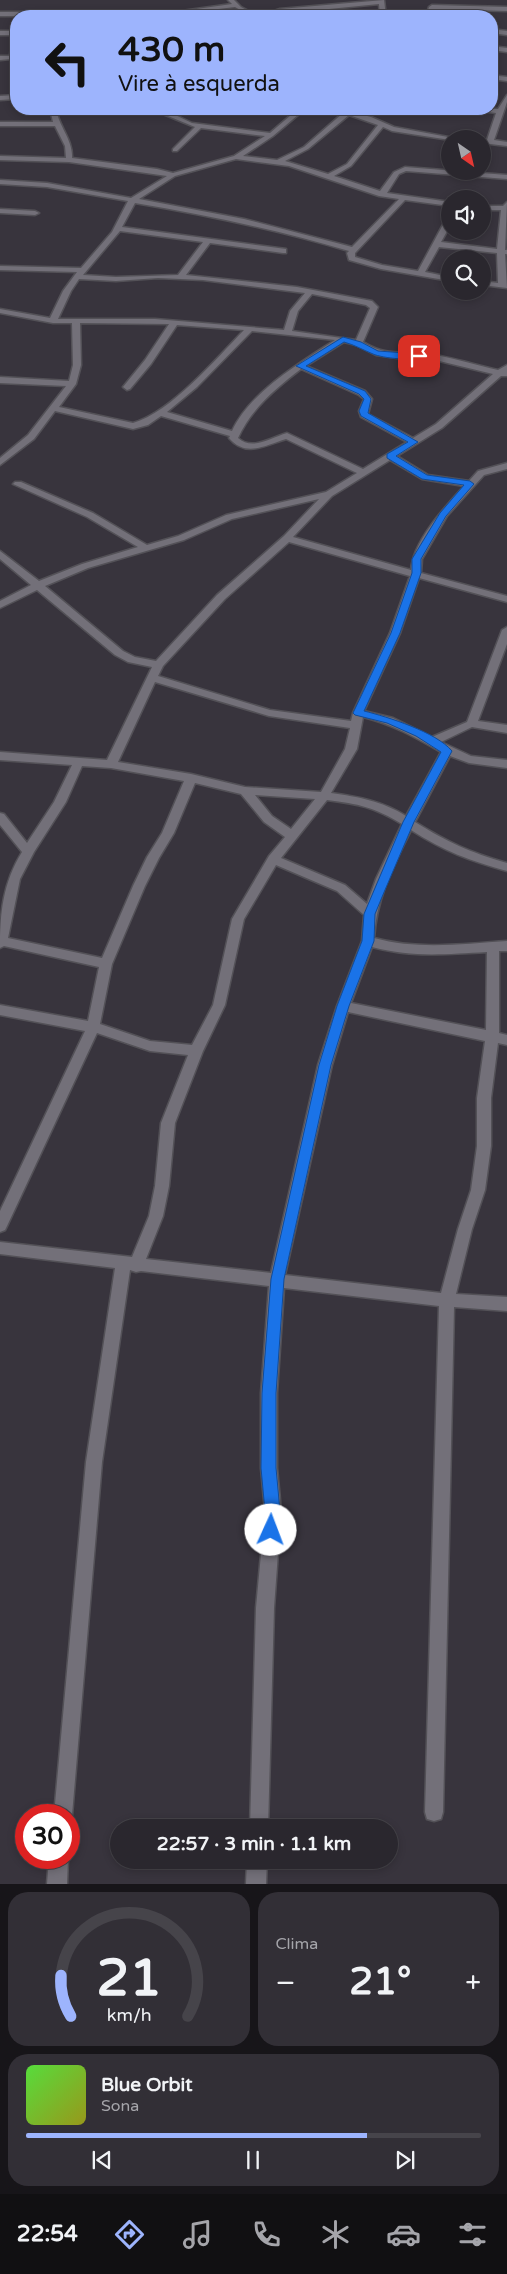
<!DOCTYPE html>
<html lang="pt">
<meta charset="utf-8">
<style>
:root{--surface:#2a272e;--page:#322f36;--text:#f1f3f6;--muted:#a5a5aa;--line:#46444a;--accent:#9db4fd}
body{margin:0;font-family:"Varela Round",sans-serif;background:var(--page);color:var(--text);height:100vh;display:flex;flex-direction:column;font-size:19px;white-space:nowrap}
*{box-sizing:border-box;margin:0}
p{font-size:16px;color:var(--muted)}
.icon{flex:none;width:28px;height:28px;fill:none;stroke:currentColor;stroke-width:2;stroke-linecap:round;stroke-linejoin:round}
.map{position:relative;height:1884px;overflow:hidden}
.side{display:flex;flex-direction:column;gap:8px;padding:8px;background:#171519;flex:1}
.side>*{flex:none}
.hud{position:absolute;left:10px;top:10px;width:488px;height:105px;border-radius:20px;box-shadow:0 2px 8px #0003,0 0 0 1px var(--line);background:#9db4fd;color:#111;overflow:hidden}
.needle{width:32px;rotate:146deg}
.controls{position:absolute;left:441px;top:130px;display:grid;gap:10px}
.controls a{display:grid;place-items:center;width:50px;height:50px;border-radius:50%;background:var(--surface);box-shadow:0 2px 8px #0003,0 0 0 1px var(--line);font-size:25px}
.speed{position:absolute;left:15px;top:1804px;display:flex;gap:10px;font-size:25px;font-weight:700;text-align:center}
.speed>*{display:grid;place-content:center;width:65px;height:65px;border-radius:50%;background:var(--surface);box-shadow:0 2px 8px #0003,0 0 0 1px var(--line);line-height:1}
.speed .limit{border:8px solid #d22;background:#fff;color:#111}
.pin{position:absolute;display:grid;place-items:center;width:42px;height:42px;color:#fff;margin:-21px;border-radius:10px;box-shadow:0 2px 8px #0006}
.me{position:absolute;width:55px;margin:-28px;rotate:2deg;stroke-linejoin:round;filter:drop-shadow(0 0 4px #0008)}
.turn{display:flex;align-items:center;gap:18px;height:105px;padding:0 25px;font-size:22px}
.turn .icon{width:65px;height:65px;stroke-width:2.5}
.turn b{display:block;font-size:35px;line-height:42px}
.big{font-size:38px;font-weight:800;line-height:1.1}
.side .tile{flex:1;display:flex;flex-direction:column;justify-content:center;gap:8px;min-width:0;padding:0 18px;border-radius:20px;background:var(--page)}
.side .dial{align-items:center;gap:0}
.dial svg{height:130px;overflow:visible;fill:none;stroke:var(--line);stroke-width:7;stroke-linecap:round;text-anchor:middle}
.dial text{fill:var(--text);stroke:none}
.song{display:flex;align-items:center;gap:15px}
.cover{width:60px;height:60px;border-radius:8px;background:linear-gradient(135deg,hsl(110 70% 55%),hsl(60 70% 35%))}
.played{height:5px;border-radius:2px;background:linear-gradient(90deg,var(--accent) 75%,var(--line) 75%)}
.keys{display:flex;justify-content:space-around;direction:ltr}
.heat{display:flex;justify-content:space-between;align-items:center;font-size:28px;direction:ltr}
.side .tiles{flex:1;display:grid;gap:8px;grid-template-columns:1fr 1fr}
.tile:last-child{grid-column:span 2}
.trip{position:absolute;left:110px;top:1819px;width:288px;height:50px;border-radius:25px;background:var(--surface);box-shadow:0 2px 8px #0003,0 0 0 1px var(--line);font-weight:800;line-height:50px;text-align:center}
.menu{display:flex;height:80px;justify-content:space-around;align-items:center;background:#111012;color:var(--muted)}
.menu .icon{width:35px;height:35px}
.menu .on{color:var(--accent)}
.menu b{font-size:22px;color:var(--text)}
.map>svg:first-child{display:block}
.lines{fill:none;stroke-linecap:round;stroke-linejoin:round}
.minor-casing{stroke:#535157;stroke-width:3}
.minor{fill:#737079;fill-rule:evenodd}
.route{fill:#1a73e8;stroke:#114b97}
</style>
<div class="map">
<svg width="507" height="1884" viewBox="0 0 507 1884">
<rect width="100%" height="100%" fill="#38343d"/>
<g class="lines">
<g class="minor-casing">
<path id="minor" d="M228,0H234L241,7L258,16H251L235,7L161,16H146L232,4Z
M384,0L386,16H380L379,4L259,16L280,9Z
M432,5L507,7V11L434,9L432,16H426L429,7Z
M0,12H40L45,16H0Z
M491,29L507,31V35L491,33Z
M0,31H16V64L11,59L0,60V56H10L12,35H0Z
M491,46L507,48V52L491,50Z
M491,75L507,77V81L491,79Z
M16,95V99L0,100V96Z
M507,95V102L494,140L507,142V146L482,143V139L487,140L496,113L467,109H498Z
M50,109H56C59,127 73,140 72,158L157,169L173,173L234,156L265,136L201,128L177,151H173V149L195,127L163,114L166,109H172L169,112L192,123L270,133L298,109H305L273,136L243,156L277,160L304,147L343,113L330,109H340L371,117L394,127L459,139L450,140L392,131L383,127L351,166L334,176L380,191L394,172L405,167L507,175V179L406,171L399,174L387,193L450,202V206L405,200L355,253V257L382,265L418,271L446,219L450,217V226L441,242L497,249L501,210H482V206H503L507,202L505,250H507V254H505L507,288L482,285V281L498,283L497,253L439,247L425,272L450,277V281L381,269L349,260L347,253L349,251C278,230 207,215 135,203L122,227L286,249V253H283L210,243L186,275L297,287L372,301L378,307L363,342C390,358 401,350 428,354C451,357 475,365 498,370L507,365V376H501L442,428L397,456L428,475L469,481L478,471L507,463V469L484,475L447,516L422,559L421,573L507,596V602L419,578L400,633L364,711L393,718L432,737L467,722L502,630L507,627V644L478,721L507,725V733L472,727L441,742L471,756L507,760V768L469,763L450,756L415,822C449,843 469,852 507,863V871C468,860 446,852 411,830C393,867 377,896 374,938C418,950 462,944 507,941V951H499V1033L507,1035V1045L498,1043L491,1098V1146L485,1190L472,1229L456,1294L507,1297V1311L454,1307L443,1812L441,1819L434,1821L427,1819L425,1812L439,1306L284,1288L277,1393V1468L281,1511L274,1608L268,1828H250L256,1608L265,1511L261,1468V1393L269,1286L141,1271L136,1272L130,1270L102,1462L72,1815L69,1822V1815H54L86,1462L115,1268L0,1254V1242L132,1257L149,1216L155,1186L161,1123L188,1055L150,1051L97,1033L7,1226L5,1230L0,1232V1211L85,1031L0,1015V1005L88,1021L99,967L4,946L0,948C0,912 3,883 22,852L0,825V813L4,814L27,843L54,802L72,765L0,760V752L107,760L152,667L128,662L115,655L37,590L0,608V601L31,585L0,559V551L39,581L82,564L138,547L87,517L13,484L15,482H21L93,513L147,545L178,536L226,515L326,492L357,473L286,439C266,445 246,458 229,438L230,436L161,416L148,425L133,429L55,411L34,439L0,465V458L28,435L66,386L0,383V377L69,381L73,365L72,323H53L0,313V309L50,318L63,291L77,272L0,270V266L81,268L112,232L128,201L47,187L0,184V180L47,183L131,198L167,176L69,162L0,160V156L66,158L65,146L55,126H0V122H53ZM349,115L378,125L347,164L328,174L285,161L308,149ZM236,159L289,166L379,196L399,199L352,247L244,219L139,199L175,176ZM120,231L203,242L178,275L116,277L83,275ZM158,278L203,280L305,293L290,311L284,330L155,319H58L71,291L79,279L116,281ZM312,294L366,305L370,308L356,340L292,331L298,311ZM80,323L169,324L145,360L123,387L127,390L130,389L151,364L177,325L244,330C217,358 170,413 133,423L59,407L76,384L81,365ZM252,331L335,340C300,363 250,392 232,431L167,412L197,387ZM344,342L356,345L376,355L397,358H427L493,374L436,424L413,438L368,414L372,399L365,391L306,366ZM301,369L359,395L364,399L359,411L361,417L407,442L363,469L287,433C270,438 252,451 238,438C251,409 276,388 301,369ZM390,460L422,479L464,486C445,507 413,541 411,570L293,537L332,496ZM319,499L284,536L217,595L156,661L135,657L123,651L45,586L88,568L184,540L232,519ZM289,542L410,576L390,633L353,713L351,721L270,710L158,676L163,666L225,599ZM155,682L269,716L350,728L345,749L321,792L245,787L191,774L118,762ZM363,717C392,724 415,737 441,752L406,816C382,801 359,797 331,793L357,749ZM82,766L111,768L184,781L162,833L147,857L133,886L102,958L8,938L20,879L34,852L66,802ZM195,783L241,794L264,822L285,837L269,856L232,919L213,1005L192,1045L150,1041L100,1024L112,964L145,886L159,858L174,833ZM255,795L315,799L291,829L272,816ZM327,800C359,804 374,807 402,824L376,879L367,904L345,885L281,858ZM276,865L337,891L364,915L362,941L337,1006L318,1065L271,1273L146,1259L163,1216L169,1186L175,1123L203,1051L225,1005L244,919ZM372,947C414,958 445,954 487,952L486,1030L351,1003ZM348,1012L485,1041L477,1098V1146L471,1190L458,1229L441,1293L285,1275L332,1065Z
M0,209L35,211L39,213L35,215L0,213Z
M49,1858H68L67,1884H47Z
M247,1860H267L266,1884H246Z"/>
</g>
<use href="#minor" class="minor"/>
</g>
<path class="route" d="M343,337L361,342L378,351L419,354L423,356C415,362 382,358 373,354C363,350 355,345 344,342L306,366L365,391L371,399L368,413L418,442L396,456L427,475L470,481L474,484L446,516L421,559V573L400,633L364,711C388,717 436,732 452,751L414,822L382,897L375,914L374,941L349,1006L331,1065L284,1279L276,1393V1468L280,1511L277,1536L271,1538L266,1536L264,1530L265,1511L261,1468L262,1393L271,1279L319,1065L337,1006L362,941L364,914L403,822L441,752L416,736L387,723L355,715L353,713L391,633L412,573V559L440,513L464,485L422,479L387,458V454L408,442L361,416L359,411L364,399L359,394L296,366Z"/>
</svg>
<div class="controls">
<a><svg class="needle" viewBox="-14 -14 28 28"><path d="M0-13l5 13h-10z" fill="#e53935"/><path d="M0 13l5-13h-10z" fill="#a5a5aa"/></svg></a>
<a><svg class="icon" aria-label="sound" viewBox="0 0 24 24"><path d="M4 9h4l5-4v14l-5-4H4zM17 9q2 3 0 6"/></svg></a>
<a><svg class="icon" aria-label="search" viewBox="0 0 24 24"><circle cx="10" cy="10" r="6"/><path d="M15 15l6 6"/></svg></a>
</div>
<div class="speed"><div class="limit">30</div></div>
<div class="pin" style="left:419px;top:356px;background:#d93025"><svg class="icon" aria-label="arrive" viewBox="0 0 24 24"><path d="M6 21V4h12l-3 4 3 4H6"/></svg></div>
<svg class="me" style="left:271px;top:1530px" viewBox="-20 -20 40 40"><circle r="19" fill="#fff"/><path d="M0-13L10 11 0 6-10 11z" fill="#1a73e8"/></svg>
<div class="trip">22:57 · 3 min · 1.1 km</div>
<div class="hud">
<div class="turn"><svg class="icon" aria-label="left" viewBox="0 0 24 24"><path d="M17 20v-9H6M10 6l-5 5 5 5"/></svg><div><b>430 m</b>Vire à esquerda</div></div>
</div>
</div>
<section class="side">
<div class="tiles">
<div class="tile dial"><svg viewBox="0 0 100 80">
<path d="M14 69A42 42 0 1 1 86 69"/>
<path d="M14 69A42 42 0 0 1 8 44" stroke="#9db4fd"/>
<text x="50" y="56" font-size="32" font-weight="700">21</text>
<text x="50" y="72" font-size="11">km/h</text>
</svg></div>
<div class="tile"><p>Clima</p>
<div class="heat"><a>−</a><b class="big">21°</b><a>+</a></div>
</div>
<div class="tile">
<div class="song"><i class="cover"></i><div><b>Blue Orbit</b><p>Sona</p></div></div>
<div class="played"></div>
<div class="keys"><svg class="icon" aria-label="previous" viewBox="0 0 24 24"><path d="M18 5L8 12l10 7zM5 5v14"/></svg><svg class="icon" aria-label="pause" viewBox="0 0 24 24"><path d="M8 5v14M16 5v14"/></svg><svg class="icon" aria-label="next" viewBox="0 0 24 24"><path d="M6 5l10 7-10 7zM19 5v14"/></svg></div>
</div>
</div>
</section>
<nav class="menu">
<b>22:54</b>
<svg class="icon on" aria-label="directions" viewBox="0 0 24 24"><path d="M12 3l9 9-9 9-9-9zM9 14v-3h6M13 9l2 2-2 2"/></svg>
<svg class="icon" aria-label="music" viewBox="0 0 24 24"><path d="M9 18V5l10-2v13"/><circle cx="6" cy="18" r="3"/><circle cx="16" cy="16" r="3"/></svg>
<svg class="icon" aria-label="phone" viewBox="0 0 24 24"><path d="M5 4h4l2 5-3 2q2 4 5 5l2-3 5 2v4C11 20 4 13 5 4z"/></svg>
<svg class="icon" aria-label="climate" viewBox="0 0 24 24"><path d="M12 3v18M4 7l16 10M4 17L20 7"/></svg>
<svg class="icon" aria-label="car" viewBox="0 0 24 24"><path d="M5 17H2v-5l4-1 3-4h7l3 4 3 1v5h-3M9 17h6M6 11h13"/><circle cx="7" cy="17" r="2"/><circle cx="17" cy="17" r="2"/></svg>
<svg class="icon" aria-label="filters" viewBox="0 0 24 24"><path d="M4 7h16M4 17h16"/><circle cx="9" cy="7" r="2"/><circle cx="15" cy="17" r="2"/></svg>
</nav>
